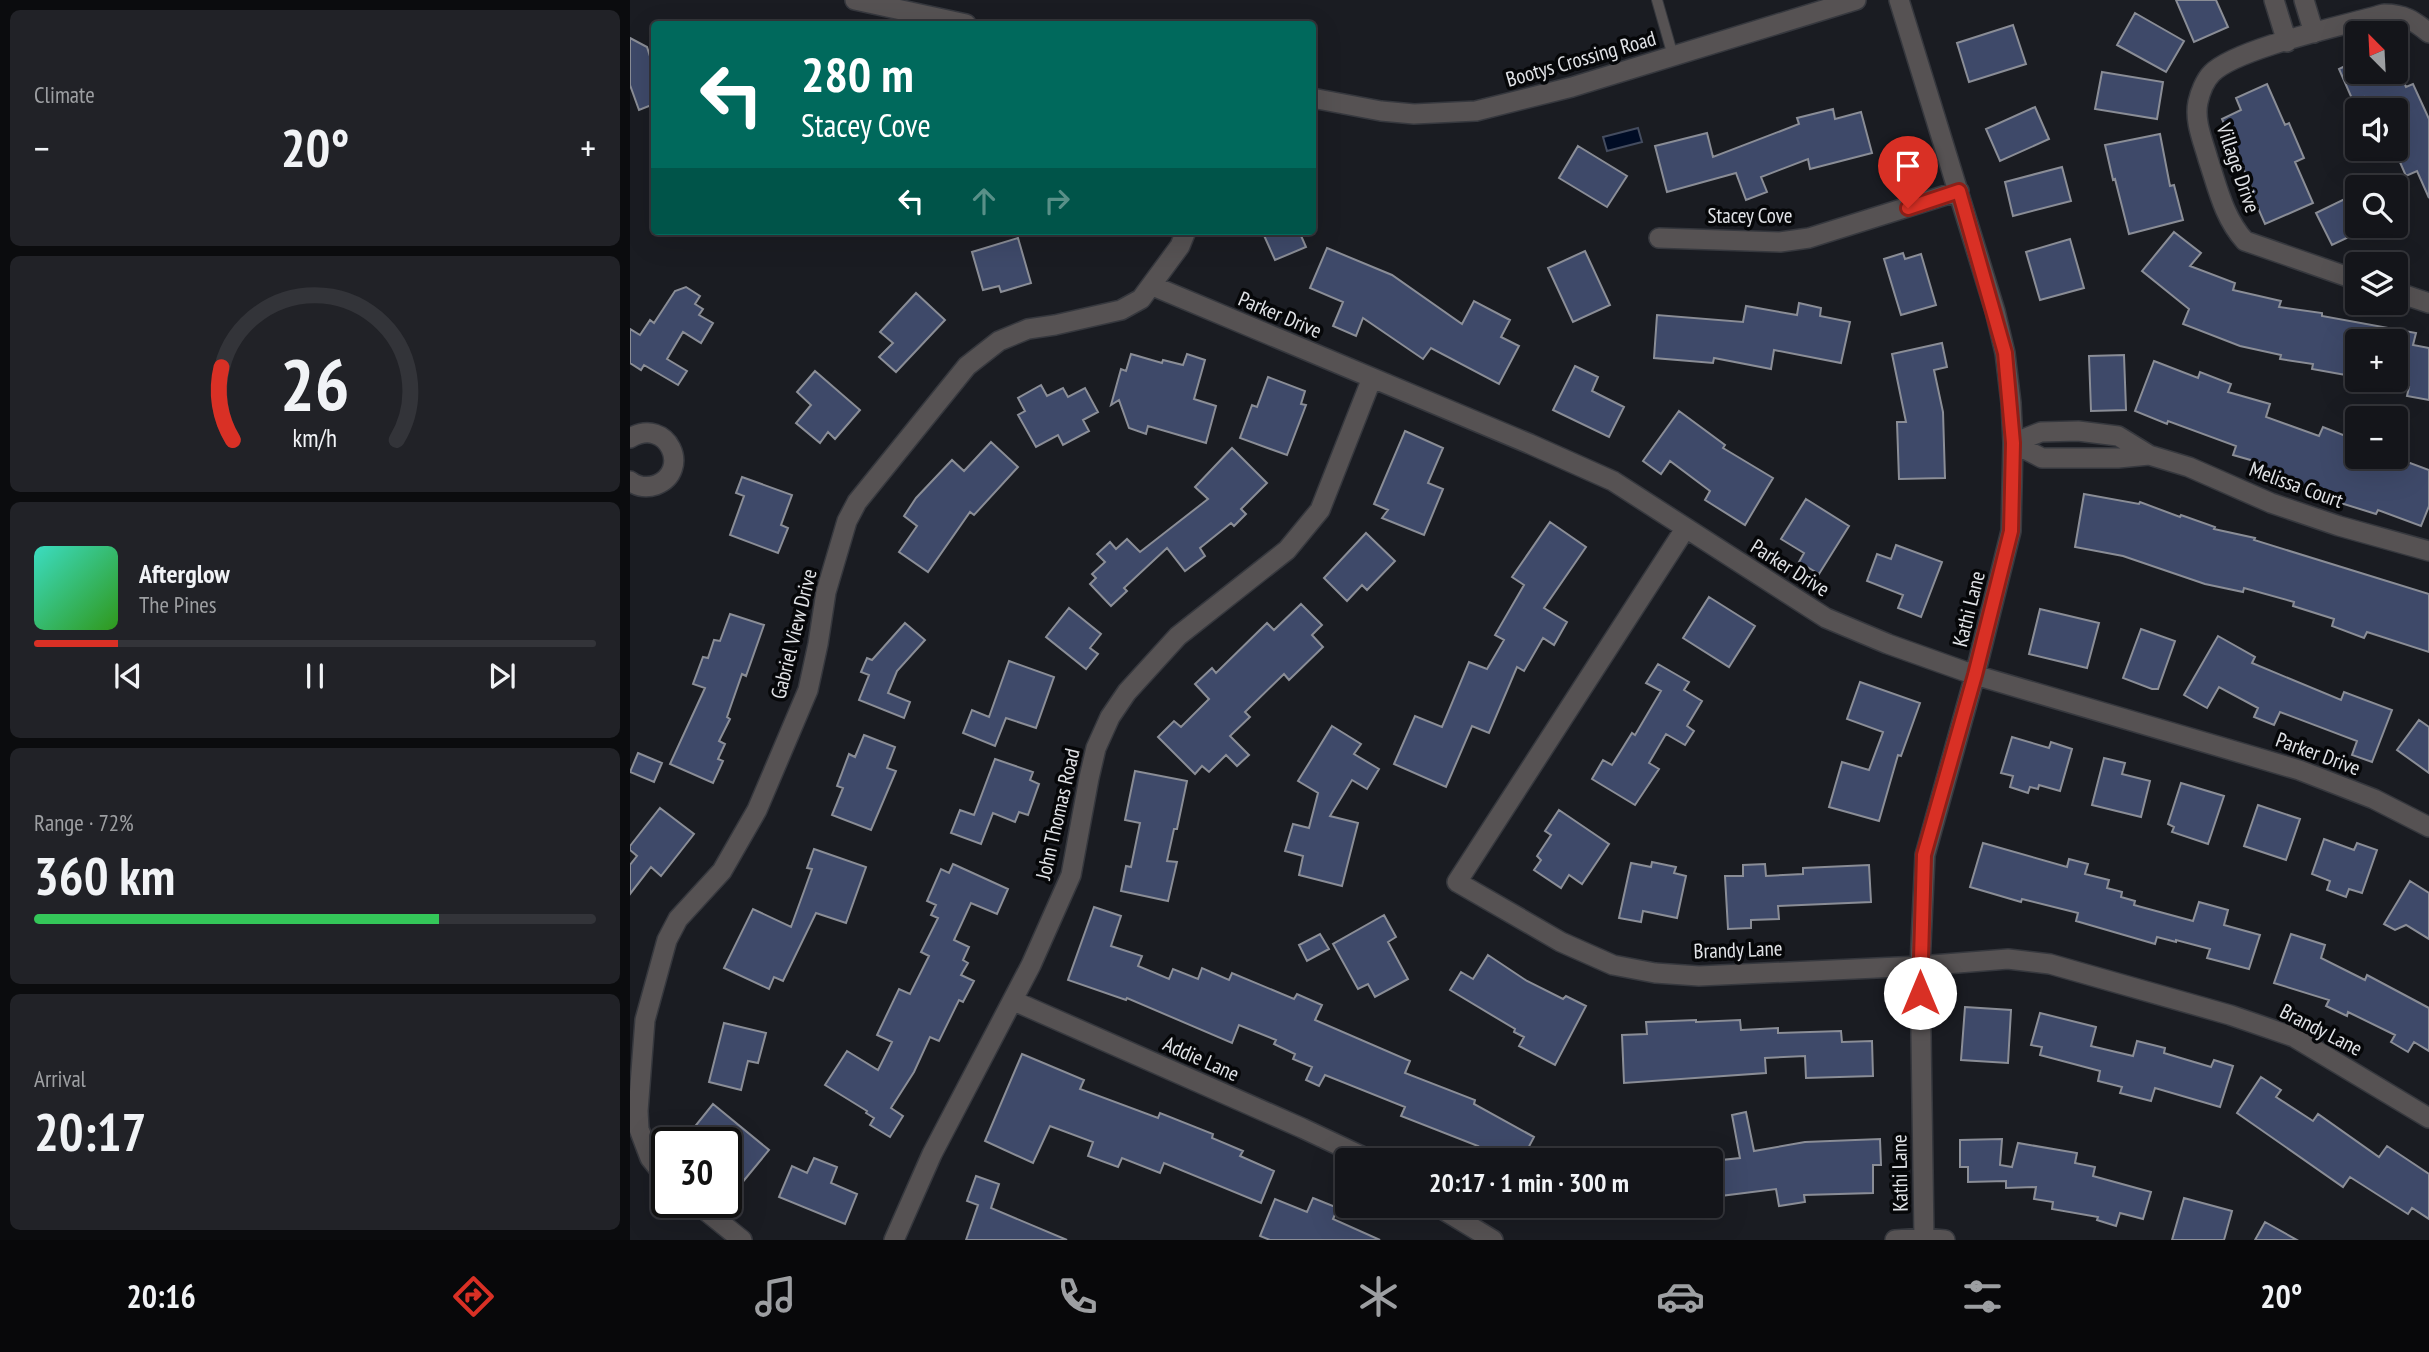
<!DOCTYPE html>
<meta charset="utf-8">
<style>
:root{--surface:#14151a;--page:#212227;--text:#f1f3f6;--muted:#9d9fa2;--line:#333439;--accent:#d93025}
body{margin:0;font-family:"PT Sans Narrow",sans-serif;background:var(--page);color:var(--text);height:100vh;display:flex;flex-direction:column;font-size:26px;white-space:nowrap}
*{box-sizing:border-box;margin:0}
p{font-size:23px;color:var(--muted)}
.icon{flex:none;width:38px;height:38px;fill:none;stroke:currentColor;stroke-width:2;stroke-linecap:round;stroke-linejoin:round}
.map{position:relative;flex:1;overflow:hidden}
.details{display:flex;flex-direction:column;gap:10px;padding:10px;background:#0b0c0e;width:630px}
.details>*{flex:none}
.banner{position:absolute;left:21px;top:21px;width:665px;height:214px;border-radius:7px;box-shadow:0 7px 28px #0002,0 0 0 2px var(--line);background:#00695c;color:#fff;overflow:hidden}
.needle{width:46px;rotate:336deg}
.fabs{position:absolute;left:1715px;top:21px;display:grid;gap:14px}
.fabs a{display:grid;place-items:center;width:63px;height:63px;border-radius:7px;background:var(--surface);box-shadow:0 7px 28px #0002,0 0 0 2px var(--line);font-size:35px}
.speed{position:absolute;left:21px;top:1127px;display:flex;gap:14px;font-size:35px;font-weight:700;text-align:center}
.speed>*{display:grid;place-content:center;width:91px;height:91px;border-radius:50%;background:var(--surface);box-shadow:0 7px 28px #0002,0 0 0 2px var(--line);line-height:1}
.speed .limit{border:4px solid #111;border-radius:10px;background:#fff;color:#111}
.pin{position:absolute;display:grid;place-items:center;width:60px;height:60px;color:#fff;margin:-72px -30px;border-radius:50% 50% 50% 0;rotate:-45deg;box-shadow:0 0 7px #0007}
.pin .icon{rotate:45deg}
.me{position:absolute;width:77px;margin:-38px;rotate:0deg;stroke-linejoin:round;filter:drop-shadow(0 0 5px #0008)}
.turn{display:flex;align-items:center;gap:24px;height:147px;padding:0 35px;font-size:32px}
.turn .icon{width:91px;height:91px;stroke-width:2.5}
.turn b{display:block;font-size:49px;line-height:60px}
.lanes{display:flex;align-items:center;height:66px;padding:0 35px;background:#0003;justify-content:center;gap:35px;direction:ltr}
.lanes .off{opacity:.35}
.big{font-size:52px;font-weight:700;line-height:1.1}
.details .widget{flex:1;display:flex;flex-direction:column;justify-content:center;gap:10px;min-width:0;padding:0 24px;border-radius:10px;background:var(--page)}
.details .dial{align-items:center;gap:0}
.dial svg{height:182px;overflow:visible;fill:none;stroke:var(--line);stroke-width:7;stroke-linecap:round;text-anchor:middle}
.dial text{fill:var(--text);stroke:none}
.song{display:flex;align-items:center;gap:21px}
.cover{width:84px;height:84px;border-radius:10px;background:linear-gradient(135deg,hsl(170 70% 55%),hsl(110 70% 35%))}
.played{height:7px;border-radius:4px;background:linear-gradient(90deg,var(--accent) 15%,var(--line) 15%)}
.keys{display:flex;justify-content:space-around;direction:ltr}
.heat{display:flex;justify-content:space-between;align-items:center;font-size:38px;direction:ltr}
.charge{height:10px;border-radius:5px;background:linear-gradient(90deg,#34c759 72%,var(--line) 0)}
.trip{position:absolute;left:705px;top:1148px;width:388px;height:70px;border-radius:7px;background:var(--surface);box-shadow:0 7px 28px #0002,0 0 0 2px var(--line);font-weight:700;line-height:70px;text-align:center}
.menu{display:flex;height:112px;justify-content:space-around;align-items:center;background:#08080a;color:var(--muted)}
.menu .icon{width:49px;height:49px}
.menu .on{color:var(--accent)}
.menu b{font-size:32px;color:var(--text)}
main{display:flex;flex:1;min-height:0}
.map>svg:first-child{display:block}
.water{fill:#000c25;stroke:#444c5f;stroke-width:2}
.building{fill:#3e4969;stroke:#8a8d96;stroke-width:2}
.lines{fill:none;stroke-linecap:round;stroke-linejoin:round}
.service-casing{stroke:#36383e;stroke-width:12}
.minor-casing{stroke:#36383e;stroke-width:22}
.tertiary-casing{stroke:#36383e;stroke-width:22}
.service{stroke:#565253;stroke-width:10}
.minor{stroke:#565253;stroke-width:19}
.tertiary{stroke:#565253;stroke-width:19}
.route-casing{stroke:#8d1f18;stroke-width:18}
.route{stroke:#d93025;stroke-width:12}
.labels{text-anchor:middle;stroke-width:7;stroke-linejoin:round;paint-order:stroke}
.street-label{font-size:21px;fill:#e1e3e7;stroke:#060709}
</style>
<main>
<section class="details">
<div class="widget"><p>Climate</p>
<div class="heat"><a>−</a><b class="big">20°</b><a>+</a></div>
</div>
<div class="widget dial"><svg viewBox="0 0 100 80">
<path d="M14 69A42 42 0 1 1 86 69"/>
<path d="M14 69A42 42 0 0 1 9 37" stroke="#d93025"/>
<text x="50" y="56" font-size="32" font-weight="700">26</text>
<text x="50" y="72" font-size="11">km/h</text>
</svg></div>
<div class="widget">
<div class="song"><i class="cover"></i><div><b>Afterglow</b><p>The Pines</p></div></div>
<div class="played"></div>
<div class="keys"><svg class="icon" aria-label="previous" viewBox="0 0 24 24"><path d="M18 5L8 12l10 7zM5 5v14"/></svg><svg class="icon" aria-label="pause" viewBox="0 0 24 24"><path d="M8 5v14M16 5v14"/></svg><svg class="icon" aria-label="next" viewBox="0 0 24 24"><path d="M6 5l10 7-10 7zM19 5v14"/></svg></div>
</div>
<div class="widget"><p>Range · 72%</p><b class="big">360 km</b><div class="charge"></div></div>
<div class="widget"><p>Arrival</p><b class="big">20:17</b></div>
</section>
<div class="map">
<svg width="1799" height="1240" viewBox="0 0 1799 1240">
<rect width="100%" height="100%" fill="#1a1c22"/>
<path class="water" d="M1008,128L1012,142L977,151L973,137Z"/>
<path class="building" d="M1546,0H1586L1598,27L1564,42Z
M1505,13L1554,41L1536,72L1487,45Z
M1383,25L1396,64L1339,82L1327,43Z
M0,38L17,47L24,69V104L9,110L0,85Z
M1727,60V72H1769L1776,87L1783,84L1799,119V198L1787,171L1776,176L1766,153V110H1740L1734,97L1727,100V110L1709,69Z
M1472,72L1533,82L1527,119L1465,109Z
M1637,84L1655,125L1659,123L1674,158L1665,162L1683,203L1635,224L1621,192L1623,191L1592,119L1611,110L1606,98Z
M1405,107L1419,139L1370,161L1356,129Z
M1203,109L1205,119L1231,112L1242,153L1180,169L1178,159L1131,177L1137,192L1116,200L1106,173L1037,192L1025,146L1077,133L1083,157L1169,124L1167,118Z
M1530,134L1540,186L1544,185L1553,220L1499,234L1485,179L1483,180L1475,145Z
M948,146L997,176L977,207L929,178Z
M1432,167L1441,201L1383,216L1375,182Z
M1727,193V233L1702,245L1686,213Z
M632,231H669L676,247L645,260Z
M1544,232L1571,253L1560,266L1605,283L1603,290L1651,301L1649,307L1692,313V316L1786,333L1783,345L1799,348V400L1777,396L1779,387L1766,385V341H1727V377L1682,369L1683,364L1650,359L1651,355L1610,346L1553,324L1559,309L1512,271Z
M388,238L401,283L371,292L369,286L353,290L342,252Z
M1440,239L1454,288L1410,300L1396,252Z
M697,248L762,275L832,324L844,301L880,320L871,337L889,346L869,384L801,348L793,359L733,318L726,336L703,326L713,302L680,288Z
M955,251L980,305L943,322L918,268Z
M1273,253L1275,259L1291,254L1306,305L1271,315L1254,259Z
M56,287L70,296L65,304L73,309L69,315L83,323L71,343L53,332L37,359L57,371L48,385L14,365L11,370L0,363V329L10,335L20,320L24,323L45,291Z
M286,293L315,320L266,372L249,357L263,343L250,332Z
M1169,303L1191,308L1190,316L1220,322L1211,363L1144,350L1141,369L1084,358L1083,363L1024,358L1027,315L1113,322L1116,306L1167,315Z
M1312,343L1317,367L1304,370L1313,412L1315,478L1269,479L1267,422H1276L1262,354Z
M501,354L532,363L533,360L553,365L557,354L575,360L564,399L586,406L576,443L518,426L516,434L499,428L489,400L481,405L491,369L496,371Z
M1494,355L1496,410L1461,411L1459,356Z
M1524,361L1568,378L1570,372L1601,384L1598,392L1640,404L1636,417L1689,436L1693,427L1726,440L1719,457H1764L1799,470V506L1791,526L1748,510L1746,514L1701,500L1628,471L1631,463L1603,455L1606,446L1538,421L1537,424L1505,411Z
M945,366L968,377L962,391L994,407L979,437L923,410Z
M185,371L230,410L205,439L198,432L190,443L166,423L181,405L167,392Z
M638,377L675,391L671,404L676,405L657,455L610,438L622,405L627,407Z
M411,385L417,396L433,388L438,397L455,388L468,412L453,420L459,431L433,445L428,435L406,447L388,415L395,411L388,398Z
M1049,411L1095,445L1093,448L1143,478L1115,525L1075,500L1080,491L1040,461L1031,474L1013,461Z
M775,431L813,448L798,483L813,489L794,535L752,518L758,510L744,504Z
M361,442L388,467L344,515L340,512L298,572L269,552L287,526L274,516L286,498L322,460L334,471Z
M602,448L637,483L611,509L616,514L604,526L601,523L570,548L575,556L555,571L537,548L494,588L497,591L481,606L460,584L466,578L462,574L475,562L467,554L480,542L486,549L497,539L510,552L578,499L565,487Z
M112,477L162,495L151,525L158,528L148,553L100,535L114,496L106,493Z
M1454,494L1509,504L1510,502L1550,517L1551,515L1585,527L1584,529L1625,538L1624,540L1799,594V652L1737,632L1734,638L1702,626L1704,619L1663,606L1664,602L1614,588L1613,592L1575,584L1493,556L1445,547Z
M1176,499L1219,526L1189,574L1169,562L1174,553L1151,539Z
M920,522L956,547L914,608L937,622L924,645L913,638L894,671L887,667L859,733L842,726L816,787L764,764L785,716L812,727L839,662L857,669L874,640L865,635L894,585L882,577Z
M736,533L765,561L737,590L732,585L717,601L694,578Z
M1266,545L1312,562L1291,617L1268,608L1273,595L1237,581L1247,554L1261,559Z
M1079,597L1125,626L1099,667L1053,638Z
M671,604L692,625L682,635L693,647L659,680L654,674L615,712L620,717L600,736L619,755L607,766L596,755L579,772L572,766L565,774L528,737L544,721L551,727L579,699L565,684L582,668L586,673L637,623L644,630Z
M439,608L471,634L460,648L468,654L456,669L416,637Z
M1410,609L1469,623L1457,668L1399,654Z
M100,614L134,625L116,676L112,674L97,717L100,719L89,741L95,744L88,759L93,761L83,783L40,764L75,688L63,684L73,657L78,658L84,640L90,641Z
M275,623L295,640L267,671L258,693L280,702L274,718L229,700L239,675L231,672L237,658L242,660Z
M1511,629L1545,641L1528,689H1522L1493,678Z
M1588,636L1625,657L1622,663L1711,700L1714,692L1762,710L1742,762L1722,755L1727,741L1650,712L1644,725L1624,717L1628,708L1589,687L1577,708L1554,695Z
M379,661L424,677L406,728L376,718L365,746L333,733L342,710L359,717Z
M1028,664L1059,682L1054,690L1072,701L1057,726L1064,731L1055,745L1036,734L1019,763L1029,769L1005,805L962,779L973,760L982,765L1002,733L1005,735L1031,691L1016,683Z
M1230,682L1290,703L1271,756L1268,755L1249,821L1199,807L1212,762L1239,770L1253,732L1217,719Z
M1789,720L1799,727V773L1767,750Z
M702,726L731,744L724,754L749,769L737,789L722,780L700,816L728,823L712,886L669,875L673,856L655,851L663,824L679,828L688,793L668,781Z
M234,735L265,747L257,768L266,771L241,830L202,815L213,788L207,786L219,754L225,757Z
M1382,737L1419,748L1421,742L1442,749L1430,791L1409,785L1408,789L1400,787L1398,793L1380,787L1383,776L1371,773Z
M8,753L32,763L24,782L0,772Z
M1474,758L1495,763L1492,774L1520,781L1511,817L1462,805Z
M365,759L403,772L400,780L409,784L398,815L389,812L385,822L363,813L351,844L321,833L330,810L344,815Z
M505,771L557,781L547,829H544L537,861L547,862L538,901L491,891L496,866L501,867L510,823L495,820Z
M1551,783L1594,796L1578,844L1542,832L1544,827L1538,824Z
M1628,805L1670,819L1656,860L1614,846Z
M30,808L64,834L31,876L21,867L0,894V865L7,856L0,850V846Z
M929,810L979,844L952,884L939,875L931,888L904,870L911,860L907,856L921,835L915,831Z
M1694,839L1724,850L1727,843L1747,850L1732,893L1719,889L1716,897L1697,890L1700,881L1682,874Z
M1353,843L1437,867L1439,859L1458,864L1455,874L1479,880L1477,888L1492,892L1491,897L1505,901L1504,905L1563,921L1569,902L1598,910L1594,925L1630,935L1619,969L1577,958L1580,949L1546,940V942L1527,937L1525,944L1446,921L1448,913L1392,899L1391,902L1340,887Z
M184,849L236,867L216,923L186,913L153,981L144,977L139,989L94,968L123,909L161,927L182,869L177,868Z
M1022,862L1046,867L1044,873L1056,876L1047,918L1013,911L1011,922L989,918L1001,863L1021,867Z
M323,864L378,889L367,914L341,903L324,940L339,947L333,960L338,963L331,975L344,981L333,1002L329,1000L309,1041L300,1037L284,1072L261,1108L273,1116L260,1137L240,1125L244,1118L236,1113L237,1111L195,1085L217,1051L248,1070L262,1042L247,1035L269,989L280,994L299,956L291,952L308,918L301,915L306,905L297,901L311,869L319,873Z
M1135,864L1136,876L1173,874V868L1239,865L1241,902L1148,906L1149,919L1121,920V928L1098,929L1095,876H1113V865Z
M1780,881L1799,893V939L1776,925L1765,930L1754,924Z
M464,907L491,916L481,946L512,956L508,966L539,979L543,969L568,979L572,968L599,980L602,973L664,999L667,994L692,1005L685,1020L780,1061L775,1073L845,1100L844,1104L904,1137L892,1160H862L845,1151L848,1146L771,1116L775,1107L695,1075L689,1086L676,1080L682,1067L663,1059L665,1054L644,1044L646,1040L609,1025L602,1043L497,998L496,1000L438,980Z
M754,915L766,937L758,942L778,979L745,997L738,984L728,989L703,944Z
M690,934L699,949L677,961L669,945Z
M1661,934L1695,945L1691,958L1735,980L1737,975L1799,1008V1051L1784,1042L1778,1052L1761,1042L1765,1035L1718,1012L1717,1016L1696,1006L1699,1000L1644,983Z
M858,955L897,981L933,999L936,996L956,1006L925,1065L889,1046L894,1037L884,1032L885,1029L820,990L831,972L843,979Z
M1335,1007L1381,1010L1378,1063L1331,1060Z
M1410,1013L1466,1027L1461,1046L1503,1056L1507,1041L1535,1048L1534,1053L1581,1067L1584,1060L1603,1066L1590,1107L1525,1088L1521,1101L1490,1093L1492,1087L1468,1081L1470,1071L1410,1055L1412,1047L1401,1045Z
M1066,1020V1022L1110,1020L1111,1030L1148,1028V1033L1211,1031L1212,1042L1242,1041L1243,1076L1176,1078L1175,1056L1135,1058L1136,1073L994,1083L992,1035L1017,1034L1016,1022Z
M94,1023L136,1033L128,1063L118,1061L111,1090L79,1082Z
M392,1054L454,1080L450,1089L528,1118L530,1113L583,1134L582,1138L613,1151L610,1156L644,1171L631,1203L534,1163L530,1173L492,1158L488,1167L458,1156L463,1142L420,1126L403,1163L355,1141Z
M1631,1077L1651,1090L1646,1097L1683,1121L1688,1114L1749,1157L1757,1146L1799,1174V1219L1782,1208L1778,1214L1720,1177L1713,1187L1607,1113Z
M83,1104L139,1150L111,1184L96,1172V1143H68L58,1135Z
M1116,1112L1124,1151L1175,1142L1250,1139L1251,1165H1243V1193L1174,1195L1175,1202L1149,1206L1146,1189L1082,1197V1161L1110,1158L1102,1115Z
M1372,1139L1370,1165L1382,1167L1388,1143L1447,1153L1445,1163L1465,1167L1463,1176L1521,1192L1513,1219L1490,1213L1486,1226L1467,1220L1468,1217L1422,1209L1423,1202L1404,1199L1406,1187L1376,1188V1181L1338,1182V1167H1330V1140Z
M184,1158L207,1167L201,1183L227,1194L215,1224L149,1197L162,1166L177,1173Z
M346,1176L369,1184L361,1208L437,1240H336L348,1205L337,1201Z
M683,1198L708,1208L703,1219L750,1240H640L630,1236L645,1199L677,1212Z
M1554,1198L1602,1211L1594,1240H1542Z
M1635,1222L1667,1240H1625Z"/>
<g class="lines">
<g class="service-casing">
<path id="service" d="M1027,0L1043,56"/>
</g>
<g class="minor-casing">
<path id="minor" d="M1269,0L1365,311L1375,353L1381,403L1383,443L1381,531L1345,675L1295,855L1290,966L1294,1238
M1644,0L1657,42
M1674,0L1684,33
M1029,238L1150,242L1179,238L1329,191
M1727,280L1615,241C1594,218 1588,189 1578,159C1573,141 1564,121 1568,102C1570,93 1575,80 1582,73C1607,48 1716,25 1754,14C1774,14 1783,20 1799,33
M523,286L900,444L983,481L1196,618L1258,644L1345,675L1669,770L1744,799L1799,827
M1766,292L1799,303
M0,438C38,416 62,471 26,485C17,488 8,487 0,481
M1383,443L1411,432L1448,431L1488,436L1519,455L1559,467L1641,503L1709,526L1799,551
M1383,443L1412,458H1488L1519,455
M1055,529L827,882L931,942L983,965L1025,973L1069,976L1290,966L1378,959L1420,964L1600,1015L1664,1037L1799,1118
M384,1001L672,1128L740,1160
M37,1179L20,1158L9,1129L8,1111L15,1020L37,940L48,919L92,871L127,810L178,690L188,644L196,592L217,521L227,502L337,366L369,341L398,329L425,325L491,310L511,299L550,246L556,231
M65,1202L112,1240
M807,1206L863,1240
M264,1240L302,1154L401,965L441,875L459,778L466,748L480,717L497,692L548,636L657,550L690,510L742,378
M1265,1240L1294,1238L1315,1240"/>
</g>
<g class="tertiary-casing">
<path id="tertiary" d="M225,0L336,24
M682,98L751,111L784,114L846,111L942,87L1226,0"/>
</g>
<use href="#service" class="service"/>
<use href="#minor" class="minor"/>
<use href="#tertiary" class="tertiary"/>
</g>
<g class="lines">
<g class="route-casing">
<path id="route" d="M1278,208L1329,191L1375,353L1383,443L1381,531L1345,675L1294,855L1290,993"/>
</g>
<use href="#route" class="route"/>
</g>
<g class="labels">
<g class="street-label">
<text transform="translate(951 59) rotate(-16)" y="7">Bootys Crossing Road</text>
<text transform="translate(1608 168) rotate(71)" y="7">Village Drive</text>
<text x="1120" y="223">Stacey Cove</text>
<text transform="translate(650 315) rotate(23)" y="7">Parker Drive</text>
<text transform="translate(1666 485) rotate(20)" y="7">Melissa Court</text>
<text transform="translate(1160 568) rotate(32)" y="7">Parker Drive</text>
<text transform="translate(1339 609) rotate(-76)" y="7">Kathi Lane</text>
<text transform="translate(164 634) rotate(-76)" y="7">Gabriel View Drive</text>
<text transform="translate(1688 754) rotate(20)" y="7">Parker Drive</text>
<text transform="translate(428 814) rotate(-77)" y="7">John Thomas Road</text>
<text transform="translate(1108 950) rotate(-2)" y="7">Brandy Lane</text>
<text transform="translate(1691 1030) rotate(27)" y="7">Brandy Lane</text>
<text transform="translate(571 1059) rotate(24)" y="7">Addie Lane</text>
<text transform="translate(1270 1173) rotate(-91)" y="7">Kathi Lane</text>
</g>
</g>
</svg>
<div class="fabs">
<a><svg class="needle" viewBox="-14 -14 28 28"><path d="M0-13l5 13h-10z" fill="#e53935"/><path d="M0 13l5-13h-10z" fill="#9d9fa2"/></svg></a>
<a><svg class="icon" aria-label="sound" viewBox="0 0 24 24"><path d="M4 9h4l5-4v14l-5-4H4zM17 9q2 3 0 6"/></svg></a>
<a><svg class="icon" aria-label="search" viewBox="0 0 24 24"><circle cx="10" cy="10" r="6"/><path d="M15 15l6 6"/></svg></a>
<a><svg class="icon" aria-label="layers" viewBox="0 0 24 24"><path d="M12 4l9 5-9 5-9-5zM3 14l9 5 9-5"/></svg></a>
<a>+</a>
<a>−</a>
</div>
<div class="speed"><div class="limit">30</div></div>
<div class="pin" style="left:1278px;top:208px;background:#d93025"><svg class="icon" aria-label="arrive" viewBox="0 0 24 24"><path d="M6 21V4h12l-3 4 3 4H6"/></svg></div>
<svg class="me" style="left:1290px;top:993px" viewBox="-20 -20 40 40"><circle r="19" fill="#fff"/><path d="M0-13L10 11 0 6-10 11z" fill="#d93025"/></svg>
<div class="trip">20:17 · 1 min · 300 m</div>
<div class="banner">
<div class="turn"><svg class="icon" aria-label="left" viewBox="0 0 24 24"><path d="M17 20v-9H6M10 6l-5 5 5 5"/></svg><div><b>280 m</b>Stacey Cove</div></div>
<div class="lanes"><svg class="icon" aria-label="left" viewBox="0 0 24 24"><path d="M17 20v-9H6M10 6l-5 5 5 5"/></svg><svg class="icon off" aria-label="ahead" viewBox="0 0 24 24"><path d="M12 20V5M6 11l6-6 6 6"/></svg><svg class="icon off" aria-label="right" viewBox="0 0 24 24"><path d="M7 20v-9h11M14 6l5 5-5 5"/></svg></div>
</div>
</div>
</main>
<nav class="menu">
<b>20:16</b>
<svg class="icon on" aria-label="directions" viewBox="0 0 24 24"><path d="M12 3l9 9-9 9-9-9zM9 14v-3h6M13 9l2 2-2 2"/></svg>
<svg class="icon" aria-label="music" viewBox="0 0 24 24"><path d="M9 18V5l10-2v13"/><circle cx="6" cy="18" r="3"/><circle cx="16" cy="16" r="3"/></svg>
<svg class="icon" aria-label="phone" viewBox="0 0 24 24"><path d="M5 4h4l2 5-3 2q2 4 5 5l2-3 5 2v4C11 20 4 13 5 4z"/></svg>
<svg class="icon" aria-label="climate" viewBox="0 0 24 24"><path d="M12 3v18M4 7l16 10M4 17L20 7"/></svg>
<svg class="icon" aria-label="car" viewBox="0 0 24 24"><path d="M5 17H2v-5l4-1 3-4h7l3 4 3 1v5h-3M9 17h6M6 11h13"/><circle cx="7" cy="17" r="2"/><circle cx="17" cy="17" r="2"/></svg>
<svg class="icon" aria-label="filters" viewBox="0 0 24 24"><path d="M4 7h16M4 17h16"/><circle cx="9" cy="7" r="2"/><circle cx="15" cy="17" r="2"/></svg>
<b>20°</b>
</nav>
